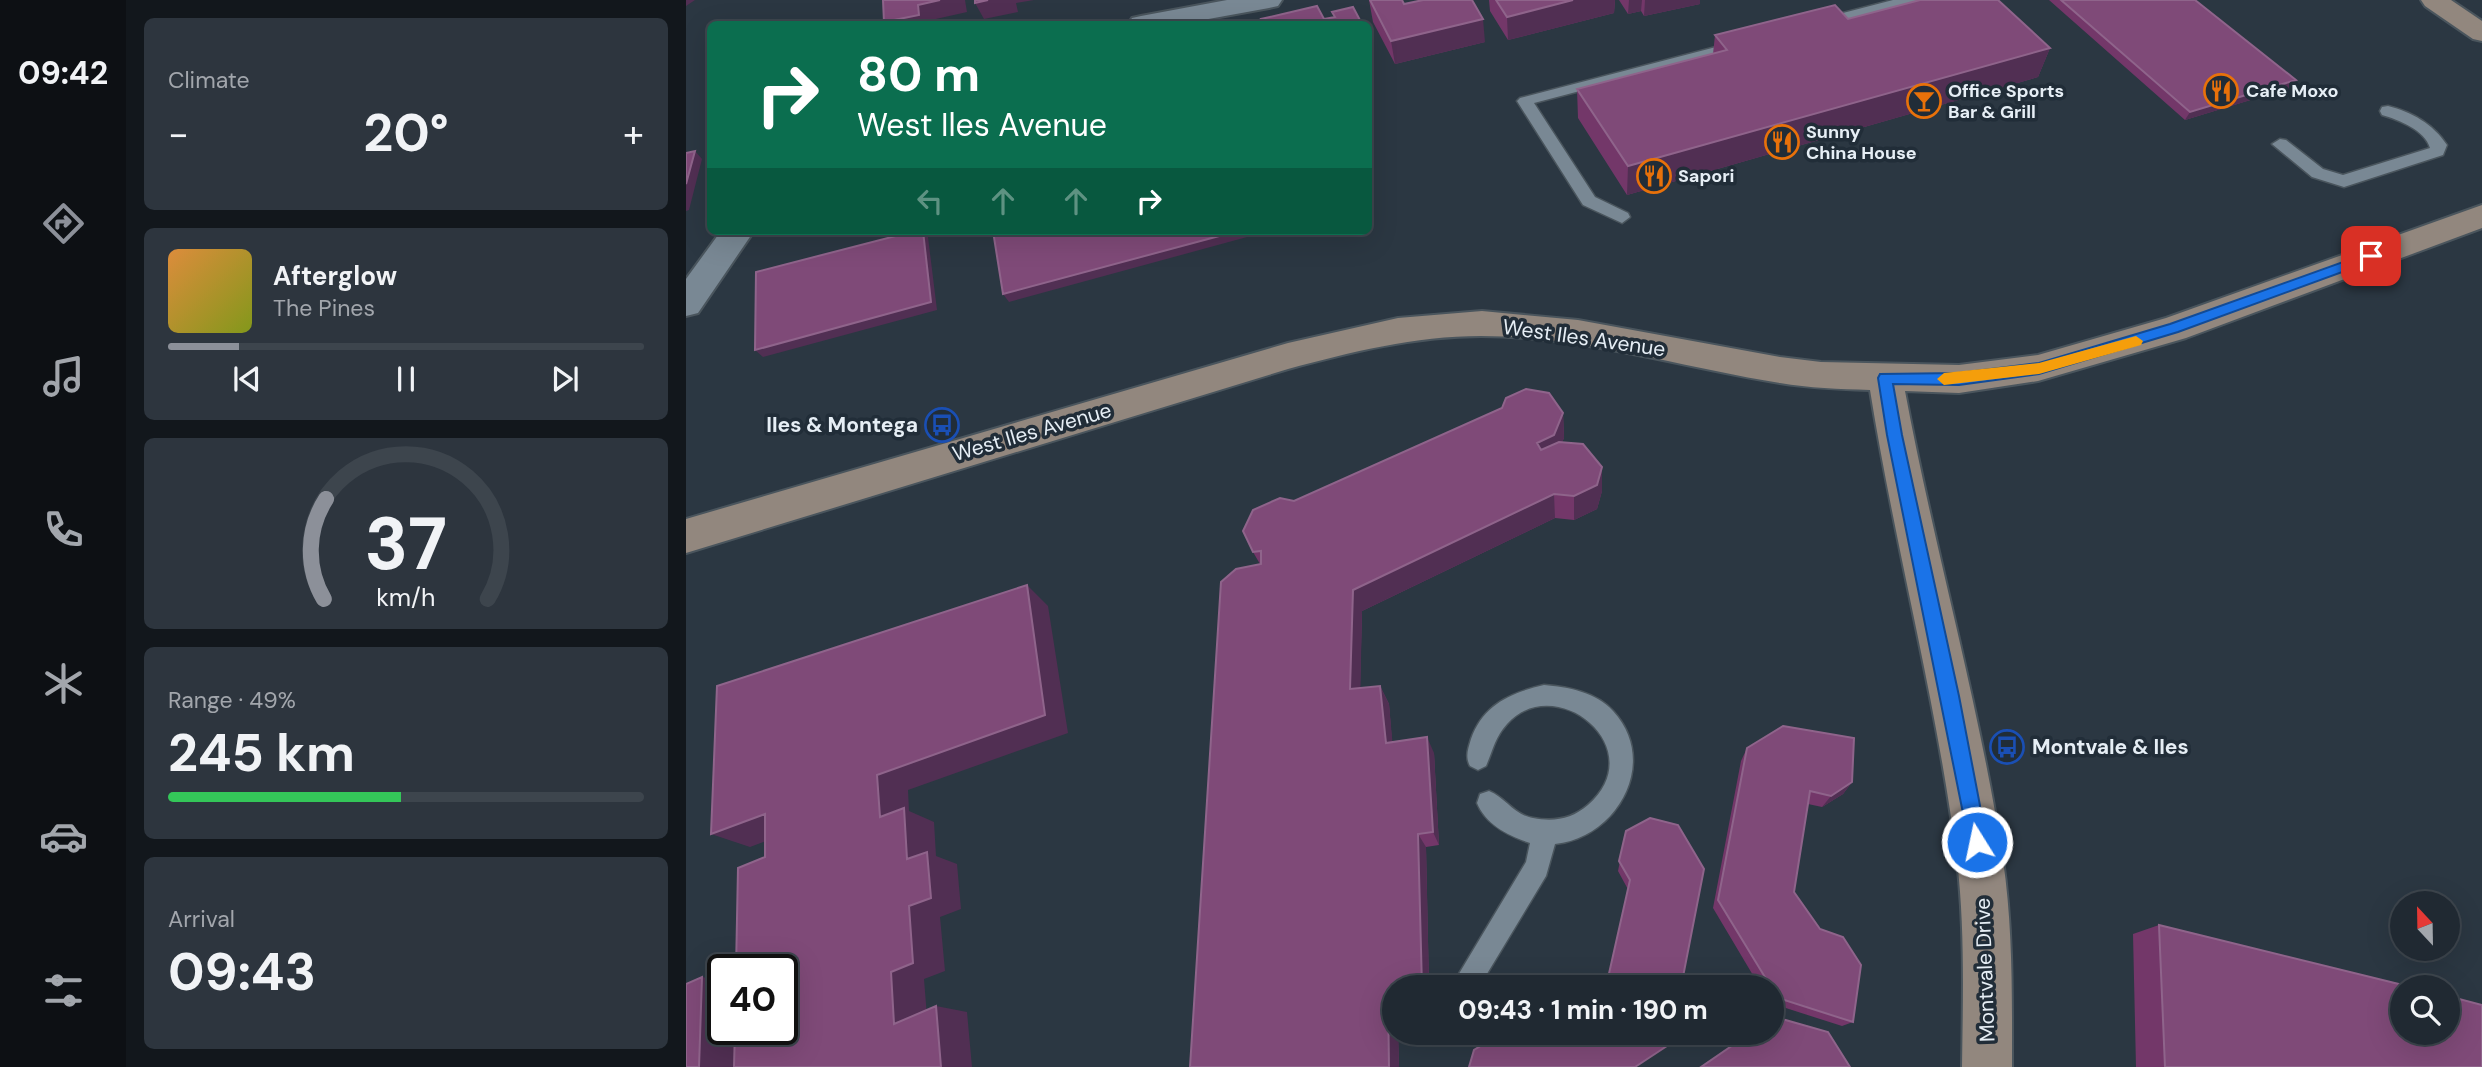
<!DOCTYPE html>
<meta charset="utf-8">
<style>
:root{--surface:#202932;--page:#2d353e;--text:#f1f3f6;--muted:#a2a6ac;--line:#3d454d;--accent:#8c9099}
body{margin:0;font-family:"DM Sans",sans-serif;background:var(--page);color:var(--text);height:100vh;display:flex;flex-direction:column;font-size:26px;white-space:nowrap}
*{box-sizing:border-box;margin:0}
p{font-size:23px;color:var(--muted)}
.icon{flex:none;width:38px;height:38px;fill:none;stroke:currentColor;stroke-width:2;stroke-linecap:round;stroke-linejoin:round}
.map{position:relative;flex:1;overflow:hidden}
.details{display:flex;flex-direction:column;gap:18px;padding:18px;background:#12171c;width:560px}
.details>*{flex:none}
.top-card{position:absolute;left:21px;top:21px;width:665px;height:214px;border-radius:10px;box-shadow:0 7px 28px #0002,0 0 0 2px var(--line);background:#0b6e4f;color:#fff;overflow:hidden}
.needle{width:46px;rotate:338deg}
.controls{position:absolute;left:1704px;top:891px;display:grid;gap:14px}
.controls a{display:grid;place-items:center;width:70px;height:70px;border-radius:50%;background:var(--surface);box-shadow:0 7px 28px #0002,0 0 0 2px var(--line);font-size:35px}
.speed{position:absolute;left:21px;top:954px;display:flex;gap:14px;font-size:35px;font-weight:700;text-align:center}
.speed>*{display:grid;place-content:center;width:91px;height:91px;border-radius:50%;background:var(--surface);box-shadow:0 7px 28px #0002,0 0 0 2px var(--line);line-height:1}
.speed .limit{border:4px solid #111;border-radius:10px;background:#fff;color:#111}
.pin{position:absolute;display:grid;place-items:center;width:60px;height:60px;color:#fff;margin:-30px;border-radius:14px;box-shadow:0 4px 10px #0006}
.me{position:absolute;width:77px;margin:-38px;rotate:350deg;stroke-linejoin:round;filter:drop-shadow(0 0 5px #0008)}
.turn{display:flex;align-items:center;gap:24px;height:147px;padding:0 35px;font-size:32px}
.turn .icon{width:91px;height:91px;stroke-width:2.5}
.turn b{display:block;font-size:49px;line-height:60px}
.lanes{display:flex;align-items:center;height:66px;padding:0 35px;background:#0003;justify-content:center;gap:35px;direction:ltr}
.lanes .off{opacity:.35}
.big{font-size:52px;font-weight:700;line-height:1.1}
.details .tile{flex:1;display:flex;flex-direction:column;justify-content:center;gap:10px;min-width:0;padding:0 24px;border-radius:10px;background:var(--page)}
.details .dial{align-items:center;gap:0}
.dial svg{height:182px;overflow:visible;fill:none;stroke:var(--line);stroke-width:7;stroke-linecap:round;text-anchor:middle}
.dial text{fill:var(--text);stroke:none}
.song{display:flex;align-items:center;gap:21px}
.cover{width:84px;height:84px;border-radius:10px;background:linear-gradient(135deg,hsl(30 70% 55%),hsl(70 70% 35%))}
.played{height:7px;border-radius:4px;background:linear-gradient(90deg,var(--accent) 15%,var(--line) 15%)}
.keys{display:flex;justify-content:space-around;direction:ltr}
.heat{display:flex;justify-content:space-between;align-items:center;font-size:38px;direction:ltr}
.charge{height:10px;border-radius:5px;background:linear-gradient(90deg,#34c759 49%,var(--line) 0)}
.trip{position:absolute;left:696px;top:975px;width:402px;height:70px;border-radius:35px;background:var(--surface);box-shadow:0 7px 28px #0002,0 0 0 2px var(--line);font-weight:700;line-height:70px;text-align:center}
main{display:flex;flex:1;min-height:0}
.tab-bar{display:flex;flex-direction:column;width:126px;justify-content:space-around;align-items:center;background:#0d1014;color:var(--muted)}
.tab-bar .icon{width:49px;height:49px}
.tab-bar .on{color:var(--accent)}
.tab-bar b{font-size:32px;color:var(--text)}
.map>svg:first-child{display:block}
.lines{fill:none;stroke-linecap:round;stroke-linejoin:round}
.lane-casing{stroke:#4a555d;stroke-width:3}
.street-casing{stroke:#4a555d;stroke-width:4}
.secondary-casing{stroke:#4a555d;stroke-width:4}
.lane{fill:#798894;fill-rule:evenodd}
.street{fill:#798894;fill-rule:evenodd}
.secondary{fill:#92877e;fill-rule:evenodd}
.wall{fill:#733769}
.shaded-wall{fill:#512f53}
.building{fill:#7f4a78;stroke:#8f648b;stroke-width:2}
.route{fill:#1a73e8;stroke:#114b97;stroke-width:2}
.slow{fill:#f59e0b}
.labels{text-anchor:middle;stroke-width:7;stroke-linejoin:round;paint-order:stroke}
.far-poi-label{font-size:18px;font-weight:bold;fill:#e6eef5;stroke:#212d38;text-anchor:start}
.street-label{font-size:21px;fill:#e6eef5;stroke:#212d38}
.poi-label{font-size:21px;font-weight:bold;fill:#e6eef5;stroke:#212d38;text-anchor:end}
</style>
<main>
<nav class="tab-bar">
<b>09:42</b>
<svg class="icon on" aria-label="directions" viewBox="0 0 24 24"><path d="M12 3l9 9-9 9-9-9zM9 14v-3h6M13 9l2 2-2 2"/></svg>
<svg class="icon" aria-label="music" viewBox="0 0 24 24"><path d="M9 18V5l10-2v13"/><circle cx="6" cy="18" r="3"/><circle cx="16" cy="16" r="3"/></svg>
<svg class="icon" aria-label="phone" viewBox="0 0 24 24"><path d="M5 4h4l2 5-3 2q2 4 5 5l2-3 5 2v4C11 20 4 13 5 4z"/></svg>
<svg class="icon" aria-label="climate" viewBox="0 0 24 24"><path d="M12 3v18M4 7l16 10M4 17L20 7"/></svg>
<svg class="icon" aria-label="car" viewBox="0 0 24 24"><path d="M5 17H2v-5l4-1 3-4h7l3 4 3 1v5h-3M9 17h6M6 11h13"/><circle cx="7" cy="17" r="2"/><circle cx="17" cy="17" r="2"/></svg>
<svg class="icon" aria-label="filters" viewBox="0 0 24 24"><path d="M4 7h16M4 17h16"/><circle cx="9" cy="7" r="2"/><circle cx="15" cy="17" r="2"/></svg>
</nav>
<section class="details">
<div class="tile"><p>Climate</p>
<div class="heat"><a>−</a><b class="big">20°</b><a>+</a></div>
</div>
<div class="tile">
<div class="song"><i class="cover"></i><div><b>Afterglow</b><p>The Pines</p></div></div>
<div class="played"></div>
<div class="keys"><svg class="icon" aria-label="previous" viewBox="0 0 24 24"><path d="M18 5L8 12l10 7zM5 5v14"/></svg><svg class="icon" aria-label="pause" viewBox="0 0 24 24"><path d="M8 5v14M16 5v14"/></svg><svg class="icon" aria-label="next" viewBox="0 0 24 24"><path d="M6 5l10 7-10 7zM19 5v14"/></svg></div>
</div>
<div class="tile dial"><svg viewBox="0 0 100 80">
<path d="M14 69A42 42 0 1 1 86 69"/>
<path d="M14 69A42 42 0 0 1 15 25" stroke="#8c9099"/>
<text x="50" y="56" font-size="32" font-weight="700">37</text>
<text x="50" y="72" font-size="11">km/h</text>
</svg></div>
<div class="tile"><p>Range · 49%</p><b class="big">245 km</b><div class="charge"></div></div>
<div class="tile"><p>Arrival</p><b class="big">09:43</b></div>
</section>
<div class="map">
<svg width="1796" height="1067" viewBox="0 0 1796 1067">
<rect width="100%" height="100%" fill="#2b3742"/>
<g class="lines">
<g class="lane-casing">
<path id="lane" d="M1207,0H1231L1229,3L1135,27L1128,23L1130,20Z
M1053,41L1058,42L1060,45L1058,48L848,103L909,197L942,213L944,217L936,223L897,205L831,101L834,98Z
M1702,106C1726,112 1747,124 1761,145L1757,155L1658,187L1626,177L1586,144L1594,139L1600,140L1637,169L1657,175L1744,148C1739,130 1713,120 1696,115L1694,111L1696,107Z
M858,685C882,687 910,692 927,711C974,762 931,838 869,844L860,876L793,987H765L840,862L844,843C823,836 800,825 791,803L794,794L803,791C820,798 828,815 847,818C868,822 886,819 902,805C967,748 869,670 821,724C809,737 807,750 800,766L792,770L784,766C779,757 782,749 785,739C797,705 824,693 858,685Z"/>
</g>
<g class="street-casing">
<path id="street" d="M541,0H596L592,6L583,8L495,24H442L446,18L455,16Z
M35,231H68L12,313L0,316V279Z"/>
</g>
<g class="secondary-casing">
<path id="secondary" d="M1735,0H1765L1796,21V41L1787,39L1739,6Z
M1796,205V228L1500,338L1352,381L1273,393L1219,391C1248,548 1293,702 1317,860C1327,928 1326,998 1326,1067H1276C1277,998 1279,929 1271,860C1251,702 1209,547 1184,390C1153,389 1123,388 1094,383C994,367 896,336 795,336C729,336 665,352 602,369L0,553V519L602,343L712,318L796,311L892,320L1094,357L1135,362L1273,365L1352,355L1480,318Z"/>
</g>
<use href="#lane" class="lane"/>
<use href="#street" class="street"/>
<use href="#secondary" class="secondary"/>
</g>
<path class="wall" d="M683,0L718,4L799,42L709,64L687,22Z
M803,0H929L928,13L822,40L804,11Z
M933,0H1014V4L958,16L955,11L942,14Z
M1363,0H1509L1604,88L1499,120Z
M1162,19L1364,48L1352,77L941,195L892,118L891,89L1027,54L1029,35Z
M877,413L878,438L876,442L916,467V491L911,509L888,520L869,518L676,611L674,688L694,686L703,704L706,742L748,753L753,845L740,847L743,987H709V1032H712L713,1067L574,564L567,552L608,501Z
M1061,748L1166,782L1157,794L1136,807L1122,804L1108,892L1167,1022L1156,1026L1087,1004V987H1074L1027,908L1055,761Z
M940,831L995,987L932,871Z
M1473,925L1796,1067H1450L1447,934Z"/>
<path class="shaded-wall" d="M0,0H9L0,6Z
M254,0H279L281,12L241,21L242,24H200L198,22L232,5Z
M302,0H348L330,3L332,12L298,19L289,3Z
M887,0H929L928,13L822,40L821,17Z
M943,0H956L955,11L942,14Z
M959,0H1014V4L958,16Z
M797,19L799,42L709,64L705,41Z
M683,38L687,61L682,62Z
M1364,48L1352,77L941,195L942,166Z
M1610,80L1604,88L1499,120L1504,112Z
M9,151L16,159L3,210L0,211V184Z
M237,231H238L242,237L251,310L77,357L69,350Z
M552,231H571L572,234L323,302L317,294Z
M877,413L878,438L869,460L852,468L851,443Z
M916,467V491L911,509L888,520V496Z
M868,494L869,518L676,611L674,708L664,689L667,590Z
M341,585L362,606L382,733L222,790L223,811L248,822L250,856L271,864L275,909L254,917L259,971L238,979L242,1029L208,1024L191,775Z
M694,686L703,704L708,759L700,743Z
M741,737L748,753L753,845L747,832Z
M1166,782L1157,794L1136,807L1145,796Z
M79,814L115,828L64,847L25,834Z
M732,834L740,847L743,987H736Z
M16,977L37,981V1029H57V1067H13Z
M702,997L709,1001V1032H712L713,1067H703Z
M250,1006L281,1012L286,1067H255Z"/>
<path class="building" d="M197,0H254L232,5L233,15L198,22Z
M289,0H302L289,3Z
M684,0H716L718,4L737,0H786L797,19L705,41Z
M810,0H887L821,17Z
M1234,0H1312L1364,48L942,166L891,89L1041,50L1029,35L1149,5L1162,19Z
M1375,0H1509L1610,80L1504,112Z
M631,6L638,19L649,17L646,12L667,7L676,24H578L575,19Z
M9,151L0,184V153Z
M229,231H237L245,302L69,350L70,272Z
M307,231H552L317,294Z
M840,389L863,393L877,413L868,435L851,443L855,450L873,442L897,444L916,467L911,485L888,496L868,494L667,590L664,689L694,686L700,743L741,737L747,832L732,834L736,987H709V997H702L703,1067H504L535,582L550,569L575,564V551L567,552L557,531L567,510L594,498L608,501L816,408L820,398Z
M341,585L359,715L191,775L194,817L218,808L221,859L241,852L245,898L223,906L227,963L205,972L208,1024L250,1006L255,1067H48L49,1029H96V970H50L52,868L79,857V814L25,834L31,686Z
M1097,726L1168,738L1166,782L1145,796L1124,791L1108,892L1134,929L1157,937L1175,965L1167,1022L1092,998L1087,990V987H1085L1032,900L1061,748Z
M964,818L992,825L1018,869L995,987H920L944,880L933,861L940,831Z
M1473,925L1725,987H1717V1032H1762V996L1796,1005V1067H1479Z
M16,977L13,1067H0V984Z
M894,984L904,987H890Z
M1089,1017L1142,1032L1164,1067H1015L1066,1032H1087V1019Z
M849,1032H986L984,1044L949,1067H783L788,1050L816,1033L839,1040Z"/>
<path class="route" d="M1685,252L1689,253V260L1492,332L1353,374L1273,385L1207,384L1216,435L1273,696L1301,842L1298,848L1291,851L1284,848L1201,435L1192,378L1194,374L1273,373L1353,363L1484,324Z"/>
<path class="slow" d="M1450,336L1457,341L1455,345L1353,374L1258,385L1251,379L1258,373L1353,363Z"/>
<defs>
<g id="restaurant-ring" transform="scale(1.75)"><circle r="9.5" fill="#212d38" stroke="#e8710a" stroke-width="1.5"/><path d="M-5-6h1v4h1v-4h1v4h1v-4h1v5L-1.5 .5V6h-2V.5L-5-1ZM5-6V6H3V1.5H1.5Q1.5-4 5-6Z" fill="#e8710a"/></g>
<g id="bar-ring" transform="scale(1.75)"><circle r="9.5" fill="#212d38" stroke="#e8710a" stroke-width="1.5"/><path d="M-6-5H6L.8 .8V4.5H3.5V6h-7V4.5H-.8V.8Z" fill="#e8710a"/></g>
<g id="bus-ring" transform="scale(1.75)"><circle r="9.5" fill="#212d38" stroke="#1a4fb4" stroke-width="1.5"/><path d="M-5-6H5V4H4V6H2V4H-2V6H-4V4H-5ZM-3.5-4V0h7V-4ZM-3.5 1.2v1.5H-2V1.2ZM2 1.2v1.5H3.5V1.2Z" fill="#1a4fb4"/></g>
</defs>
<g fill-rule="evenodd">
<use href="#restaurant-ring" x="1535" y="91"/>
<use href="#bar-ring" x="1238" y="101"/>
<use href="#restaurant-ring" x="1096" y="142"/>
<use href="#restaurant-ring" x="968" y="176"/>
<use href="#bus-ring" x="256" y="425"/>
<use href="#bus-ring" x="1321" y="747"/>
</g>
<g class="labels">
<g class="far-poi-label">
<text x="1262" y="97">Office Sports<tspan x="1262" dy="21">Bar &amp; Grill</tspan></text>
<text x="1560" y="97">Cafe Moxo</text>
<text x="1120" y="138">Sunny<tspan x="1120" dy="21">China House</tspan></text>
<text x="992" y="182">Sapori</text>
</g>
<g class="street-label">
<text transform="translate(898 338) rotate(8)" y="7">West Iles Avenue</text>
<text transform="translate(346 432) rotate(-16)" y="7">West Iles Avenue</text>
<text transform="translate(1299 970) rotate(-92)" y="7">Montvale Drive</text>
</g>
<g class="poi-label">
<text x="232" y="432">Iles &amp; Montega</text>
<text x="1346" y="754" text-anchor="start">Montvale &amp; Iles</text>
</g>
</g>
</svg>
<div class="controls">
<a><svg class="needle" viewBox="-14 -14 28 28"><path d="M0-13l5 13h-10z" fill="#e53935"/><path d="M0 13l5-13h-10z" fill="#a2a6ac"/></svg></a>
<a><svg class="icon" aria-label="search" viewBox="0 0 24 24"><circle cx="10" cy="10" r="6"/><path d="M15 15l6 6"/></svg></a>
</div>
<div class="speed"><div class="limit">40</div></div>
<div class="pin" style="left:1685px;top:256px;background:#d93025"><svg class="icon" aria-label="arrive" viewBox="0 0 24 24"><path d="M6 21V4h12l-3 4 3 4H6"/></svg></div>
<svg class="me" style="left:1291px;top:842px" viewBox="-20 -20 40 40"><circle r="17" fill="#1a73e8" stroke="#fff" stroke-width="3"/><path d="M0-11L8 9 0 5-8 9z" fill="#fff"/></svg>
<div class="trip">09:43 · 1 min · 190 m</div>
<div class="top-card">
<div class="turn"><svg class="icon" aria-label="right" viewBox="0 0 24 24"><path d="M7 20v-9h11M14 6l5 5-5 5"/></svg><div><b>80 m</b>West Iles Avenue</div></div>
<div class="lanes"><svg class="icon off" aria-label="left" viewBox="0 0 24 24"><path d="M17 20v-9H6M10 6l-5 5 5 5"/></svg><svg class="icon off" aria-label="ahead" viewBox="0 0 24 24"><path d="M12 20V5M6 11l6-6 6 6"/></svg><svg class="icon off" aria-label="ahead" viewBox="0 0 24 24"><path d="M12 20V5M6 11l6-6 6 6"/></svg><svg class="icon" aria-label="right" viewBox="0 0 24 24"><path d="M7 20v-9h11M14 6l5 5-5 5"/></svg></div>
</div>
</div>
</main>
